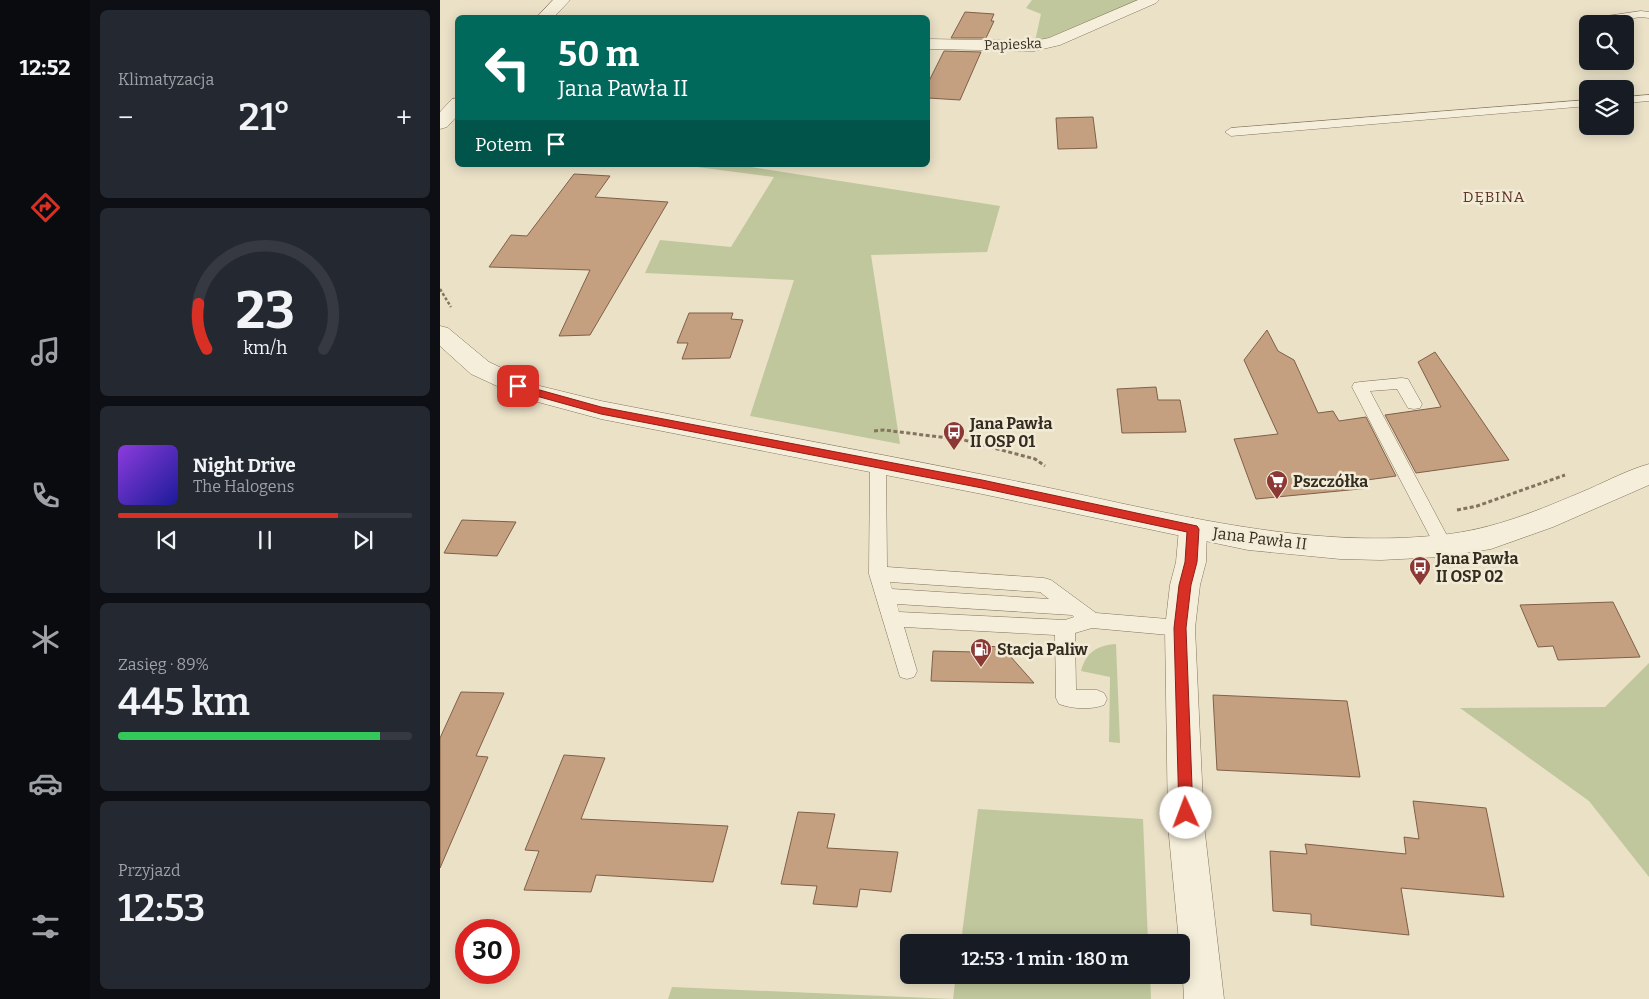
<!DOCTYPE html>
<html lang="pl">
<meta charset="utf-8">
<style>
:root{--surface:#171b24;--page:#242831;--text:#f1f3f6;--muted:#9ea1a6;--line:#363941;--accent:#d93025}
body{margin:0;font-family:Bitter,serif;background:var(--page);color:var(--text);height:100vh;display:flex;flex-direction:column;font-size:19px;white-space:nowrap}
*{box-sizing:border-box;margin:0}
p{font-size:16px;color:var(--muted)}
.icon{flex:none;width:28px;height:28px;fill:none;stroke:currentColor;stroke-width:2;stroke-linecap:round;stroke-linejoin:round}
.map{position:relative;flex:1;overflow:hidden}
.sheet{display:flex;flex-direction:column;gap:10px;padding:10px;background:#0d0f14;width:350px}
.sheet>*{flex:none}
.top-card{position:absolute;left:15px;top:15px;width:475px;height:152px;border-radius:8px;box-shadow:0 2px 12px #0003;background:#00695c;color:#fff;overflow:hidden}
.controls{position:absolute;left:1139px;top:15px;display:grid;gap:10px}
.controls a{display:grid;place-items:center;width:55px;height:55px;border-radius:8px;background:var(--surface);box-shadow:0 2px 12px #0003;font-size:25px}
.speed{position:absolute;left:15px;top:919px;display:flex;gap:10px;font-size:25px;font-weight:700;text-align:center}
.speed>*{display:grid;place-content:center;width:65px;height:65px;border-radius:50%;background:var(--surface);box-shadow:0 2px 12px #0003;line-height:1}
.speed .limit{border:8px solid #d22;background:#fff;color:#111}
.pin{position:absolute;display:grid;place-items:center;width:42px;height:42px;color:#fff;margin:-21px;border-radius:10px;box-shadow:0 2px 8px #0006}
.me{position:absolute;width:55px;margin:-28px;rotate:358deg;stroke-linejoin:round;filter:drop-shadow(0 0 4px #0008)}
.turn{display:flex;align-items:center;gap:18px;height:105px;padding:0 20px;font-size:22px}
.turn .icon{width:65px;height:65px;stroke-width:2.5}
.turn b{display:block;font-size:35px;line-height:42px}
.then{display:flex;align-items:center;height:48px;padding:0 20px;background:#0003;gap:10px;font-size:19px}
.big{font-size:38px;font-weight:600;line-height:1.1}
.sheet .widget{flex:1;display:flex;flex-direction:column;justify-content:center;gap:8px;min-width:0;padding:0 18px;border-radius:8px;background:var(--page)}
.sheet .dial{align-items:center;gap:0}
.dial svg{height:130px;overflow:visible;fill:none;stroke:var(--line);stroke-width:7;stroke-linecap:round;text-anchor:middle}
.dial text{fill:var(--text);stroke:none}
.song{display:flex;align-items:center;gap:15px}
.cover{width:60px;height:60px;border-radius:8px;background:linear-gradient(135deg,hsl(270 70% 55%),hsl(240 70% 35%))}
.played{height:5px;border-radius:2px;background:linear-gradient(90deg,var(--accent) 75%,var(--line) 75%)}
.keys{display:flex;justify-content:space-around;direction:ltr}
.heat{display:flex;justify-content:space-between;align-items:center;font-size:28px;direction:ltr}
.charge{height:8px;border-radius:4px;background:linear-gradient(90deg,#34c759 89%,var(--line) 0)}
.trip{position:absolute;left:460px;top:934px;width:290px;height:50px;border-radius:8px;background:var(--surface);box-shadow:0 2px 12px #0003;font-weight:600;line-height:50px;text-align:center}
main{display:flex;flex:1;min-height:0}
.dock{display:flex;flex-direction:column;width:90px;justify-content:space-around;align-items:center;background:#090b0e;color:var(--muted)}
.dock .icon{width:35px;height:35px}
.dock .on{color:var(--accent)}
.dock b{font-size:22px;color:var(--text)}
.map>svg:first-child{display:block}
.green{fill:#c0c79c}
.building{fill:#c4a081;stroke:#806047}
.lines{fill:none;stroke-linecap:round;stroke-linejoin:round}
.service-casing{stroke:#84745f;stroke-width:1}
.minor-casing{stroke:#84745f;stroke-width:1}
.tertiary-casing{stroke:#84745f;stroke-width:1}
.path-far1{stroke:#84745f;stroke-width:2.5;stroke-dasharray:3 2;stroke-linecap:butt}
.path{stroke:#84745f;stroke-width:3;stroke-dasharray:4 2.5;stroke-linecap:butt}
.service{fill:#f5eeda;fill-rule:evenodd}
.minor{fill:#f5eeda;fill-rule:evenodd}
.tertiary{fill:#f5eeda;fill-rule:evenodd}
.route{fill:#d93025;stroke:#8d1f18}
.labels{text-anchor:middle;stroke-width:5;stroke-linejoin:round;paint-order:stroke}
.far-street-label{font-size:14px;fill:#352c21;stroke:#f2ebd6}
.far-neighbourhood-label{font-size:15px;letter-spacing:1px;fill:#5d3325;stroke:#f2ebd6}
.poi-label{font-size:16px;font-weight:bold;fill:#352c21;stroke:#f2ebd6;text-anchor:start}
.street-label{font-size:16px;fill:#352c21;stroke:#f2ebd6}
</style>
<main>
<nav class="dock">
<b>12:52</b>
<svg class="icon on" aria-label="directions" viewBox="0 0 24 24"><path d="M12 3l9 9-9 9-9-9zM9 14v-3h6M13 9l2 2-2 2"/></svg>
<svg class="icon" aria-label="music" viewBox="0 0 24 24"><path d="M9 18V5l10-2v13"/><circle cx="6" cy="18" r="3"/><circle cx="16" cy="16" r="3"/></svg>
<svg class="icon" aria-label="phone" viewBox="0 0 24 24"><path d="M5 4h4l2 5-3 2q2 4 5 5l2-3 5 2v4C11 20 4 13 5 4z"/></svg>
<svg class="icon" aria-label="climate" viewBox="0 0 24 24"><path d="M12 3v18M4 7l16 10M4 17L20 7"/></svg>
<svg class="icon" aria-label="car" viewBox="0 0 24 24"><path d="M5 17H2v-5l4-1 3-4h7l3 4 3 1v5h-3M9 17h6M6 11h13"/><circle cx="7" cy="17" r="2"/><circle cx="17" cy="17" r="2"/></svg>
<svg class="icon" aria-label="filters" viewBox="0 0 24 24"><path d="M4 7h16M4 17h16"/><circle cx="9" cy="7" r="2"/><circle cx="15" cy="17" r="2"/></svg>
</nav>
<section class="sheet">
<div class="widget"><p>Klimatyzacja</p>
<div class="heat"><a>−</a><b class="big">21°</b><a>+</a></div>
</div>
<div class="widget dial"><svg viewBox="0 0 100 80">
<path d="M14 69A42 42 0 1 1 86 69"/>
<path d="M14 69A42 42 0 0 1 9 41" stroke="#d93025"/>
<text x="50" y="56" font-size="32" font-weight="700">23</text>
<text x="50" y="72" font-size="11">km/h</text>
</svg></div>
<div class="widget">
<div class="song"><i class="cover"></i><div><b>Night Drive</b><p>The Halogens</p></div></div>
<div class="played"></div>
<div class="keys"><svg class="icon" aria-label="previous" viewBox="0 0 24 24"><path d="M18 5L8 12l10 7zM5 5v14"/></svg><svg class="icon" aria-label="pause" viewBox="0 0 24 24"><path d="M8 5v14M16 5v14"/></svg><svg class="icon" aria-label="next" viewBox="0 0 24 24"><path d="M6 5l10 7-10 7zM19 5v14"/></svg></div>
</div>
<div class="widget"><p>Zasięg · 89%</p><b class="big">445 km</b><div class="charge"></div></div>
<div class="widget"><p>Przyjazd</p><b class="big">12:53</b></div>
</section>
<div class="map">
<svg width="1209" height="999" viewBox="0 0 1209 999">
<rect width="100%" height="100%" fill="#eae1c7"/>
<path class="green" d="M592,0H702L614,38L595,41L601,14L586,8Z
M242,165H298L560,206L547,252L431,255L460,444L310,416L354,280L205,273L220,240L291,247L334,177Z
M676,644L680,743L669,742L670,677L641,671C646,652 658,645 676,644Z
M1209,663V877L1149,801L1020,708L1165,707Z
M538,809L703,819L708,942H521Z
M516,975H710L711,999H228L232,987L513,999Z"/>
<path class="building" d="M525,12L554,14L551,21H554L546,38H511Z
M504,51L541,52L520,100L488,98V83Z
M653,117L657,148L618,149L616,118Z
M134,174L170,176L155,197L228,202L150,335L119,336L150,270L49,267L71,235L87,236Z
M249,313H293L291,319L303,320L290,358L242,359L248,343H237Z
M827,330L838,351L854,360L878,413L893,411L899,421L926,417L956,476L927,480L930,488L816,499L794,439L838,434L804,360Z
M995,352L1069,460L976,473L945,415L1001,407L978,362Z
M716,387L718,400H740L746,432L682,433L677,389Z
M22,520L76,522L57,556L4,553Z
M1173,602L1200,657L1118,660L1113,646L1098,647L1080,605Z
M543,646L562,647L594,683L491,681L493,651L535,652Z
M21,692L64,693L36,756L48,757L0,868V738Z
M773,695L907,701L920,777L777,770Z
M124,755L165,758L141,819L288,826L273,882L156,875L151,892L84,890L99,851L85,850Z
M973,801L1046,808L1064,897L961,888L969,935L871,925V914L833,911L830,851L867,854L865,844L966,854L964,837L979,839Z
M358,812L395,814L387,848L458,852L451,892L420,889L417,907L373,904L377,886L341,884Z"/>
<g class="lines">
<g class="service-casing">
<path id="service" d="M1201,11L1209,12V18L1201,17L1147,25L1142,22L1147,19Z
M1209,95V101L1185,103V97Z
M1148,100V106L791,136L785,132L791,128Z
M962,378L968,379L982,404L980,408L974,409L968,408L957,389L930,391L1012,545L1009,550L1003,552L997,550L912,387L914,383L920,382Z
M438,458L444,460L446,464L447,567L604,578L611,580L656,613L740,620L747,622L750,628L747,634L740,636L652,628L635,633L636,690H657L664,693L667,699L664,705C651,710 632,709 619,704L616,698L615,635L464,627L477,671L474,677L467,679L460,677L429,574L430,464L432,460ZM450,582L600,592L609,599L452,589ZM457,604L632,615L634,617L625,620L459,612Z"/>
</g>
<g class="minor-casing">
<path id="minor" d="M698,0H719L716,3L620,45L594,51L488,49V39L594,41L609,38Z
M753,518L763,522L767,529L766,562L760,585L755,628L764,825L784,999H744L741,942H739L728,825L725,628L730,585L736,562L739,529L743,522Z"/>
</g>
<g class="tertiary-casing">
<path id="tertiary" d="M113,0H130L113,18H96Z
M18,98V115L7,127L0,129V112L12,99Z
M0,326L8,328L49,362L100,386L161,401C304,429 447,455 590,484C724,511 862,550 1001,535C1056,529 1099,510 1149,489C1169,480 1188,470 1209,464V485L1113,527L1051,549L1000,557L941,560L900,559L808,550L542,494L161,419L83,398L31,374L0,346Z"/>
</g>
<path class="path-far1" d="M0,289L11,307"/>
<path class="path" d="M434,431L444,430L524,440L595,459L605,466
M1017,510L1037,506L1125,475"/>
<use href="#service" class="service"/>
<use href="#minor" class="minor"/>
<use href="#tertiary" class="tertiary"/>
</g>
<path class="route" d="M78,382L96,389L161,407L542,480L757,526L759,529L757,562L751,585L746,628L753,813L751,818L746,820L741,818L739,813L734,628L739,585L745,562L747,532L542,488L161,414L89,394L74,388V383Z"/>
<defs>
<g id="bus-pin" transform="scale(1.125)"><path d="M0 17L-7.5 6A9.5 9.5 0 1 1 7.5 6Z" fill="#8c3835" stroke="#f2ebd6"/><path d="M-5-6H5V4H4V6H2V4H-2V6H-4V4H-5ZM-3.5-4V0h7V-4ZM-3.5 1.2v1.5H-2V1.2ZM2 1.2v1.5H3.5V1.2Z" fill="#fff"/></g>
<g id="supermarket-pin" transform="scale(1.125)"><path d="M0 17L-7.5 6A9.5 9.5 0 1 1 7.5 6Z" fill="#8c3835" stroke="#f2ebd6"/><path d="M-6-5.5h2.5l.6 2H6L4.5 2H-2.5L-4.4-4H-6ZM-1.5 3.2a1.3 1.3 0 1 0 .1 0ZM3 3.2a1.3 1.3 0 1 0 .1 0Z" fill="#fff"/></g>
<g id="fuel-pin" transform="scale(1.125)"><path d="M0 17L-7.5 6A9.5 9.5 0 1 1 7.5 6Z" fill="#8c3835" stroke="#f2ebd6"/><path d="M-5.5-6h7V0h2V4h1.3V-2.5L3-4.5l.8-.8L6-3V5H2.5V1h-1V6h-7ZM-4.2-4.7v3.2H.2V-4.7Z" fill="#fff"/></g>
</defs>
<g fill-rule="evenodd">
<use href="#bus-pin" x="514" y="432"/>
<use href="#supermarket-pin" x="837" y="481"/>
<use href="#bus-pin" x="980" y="567"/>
<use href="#fuel-pin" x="541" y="649"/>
</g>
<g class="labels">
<g class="far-street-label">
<text transform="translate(573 44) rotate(-2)" y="5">Papieska</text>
</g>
<g class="far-neighbourhood-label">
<text x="1054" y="202">DĘBINA</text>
</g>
<g class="poi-label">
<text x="530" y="429">Jana Pawła<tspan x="530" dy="18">II OSP 01</tspan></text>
<text x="853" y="487">Pszczółka</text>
<text x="996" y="564">Jana Pawła<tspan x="996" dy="18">II OSP 02</tspan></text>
<text x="557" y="655">Stacja Paliw</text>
</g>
<g class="street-label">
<text transform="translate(820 538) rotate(7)" y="6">Jana Pawła II</text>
</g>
</g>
</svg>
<div class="controls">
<a><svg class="icon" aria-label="search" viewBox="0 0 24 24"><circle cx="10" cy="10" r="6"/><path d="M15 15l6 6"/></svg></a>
<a><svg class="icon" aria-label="layers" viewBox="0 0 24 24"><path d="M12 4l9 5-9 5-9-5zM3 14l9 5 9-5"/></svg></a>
</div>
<div class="speed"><div class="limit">30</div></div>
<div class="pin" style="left:78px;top:386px;background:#d93025"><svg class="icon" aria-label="arrive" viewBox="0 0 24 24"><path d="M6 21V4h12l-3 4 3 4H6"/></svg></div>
<svg class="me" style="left:746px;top:813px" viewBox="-20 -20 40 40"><circle r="19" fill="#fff"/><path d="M0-13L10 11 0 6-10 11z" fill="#d93025"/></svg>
<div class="trip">12:53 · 1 min · 180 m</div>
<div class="top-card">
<div class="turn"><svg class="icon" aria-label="left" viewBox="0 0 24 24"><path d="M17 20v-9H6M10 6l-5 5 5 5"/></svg><div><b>50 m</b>Jana Pawła II</div></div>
<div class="then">Potem<svg class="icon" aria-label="arrive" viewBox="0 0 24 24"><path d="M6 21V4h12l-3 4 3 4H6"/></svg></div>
</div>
</div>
</main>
